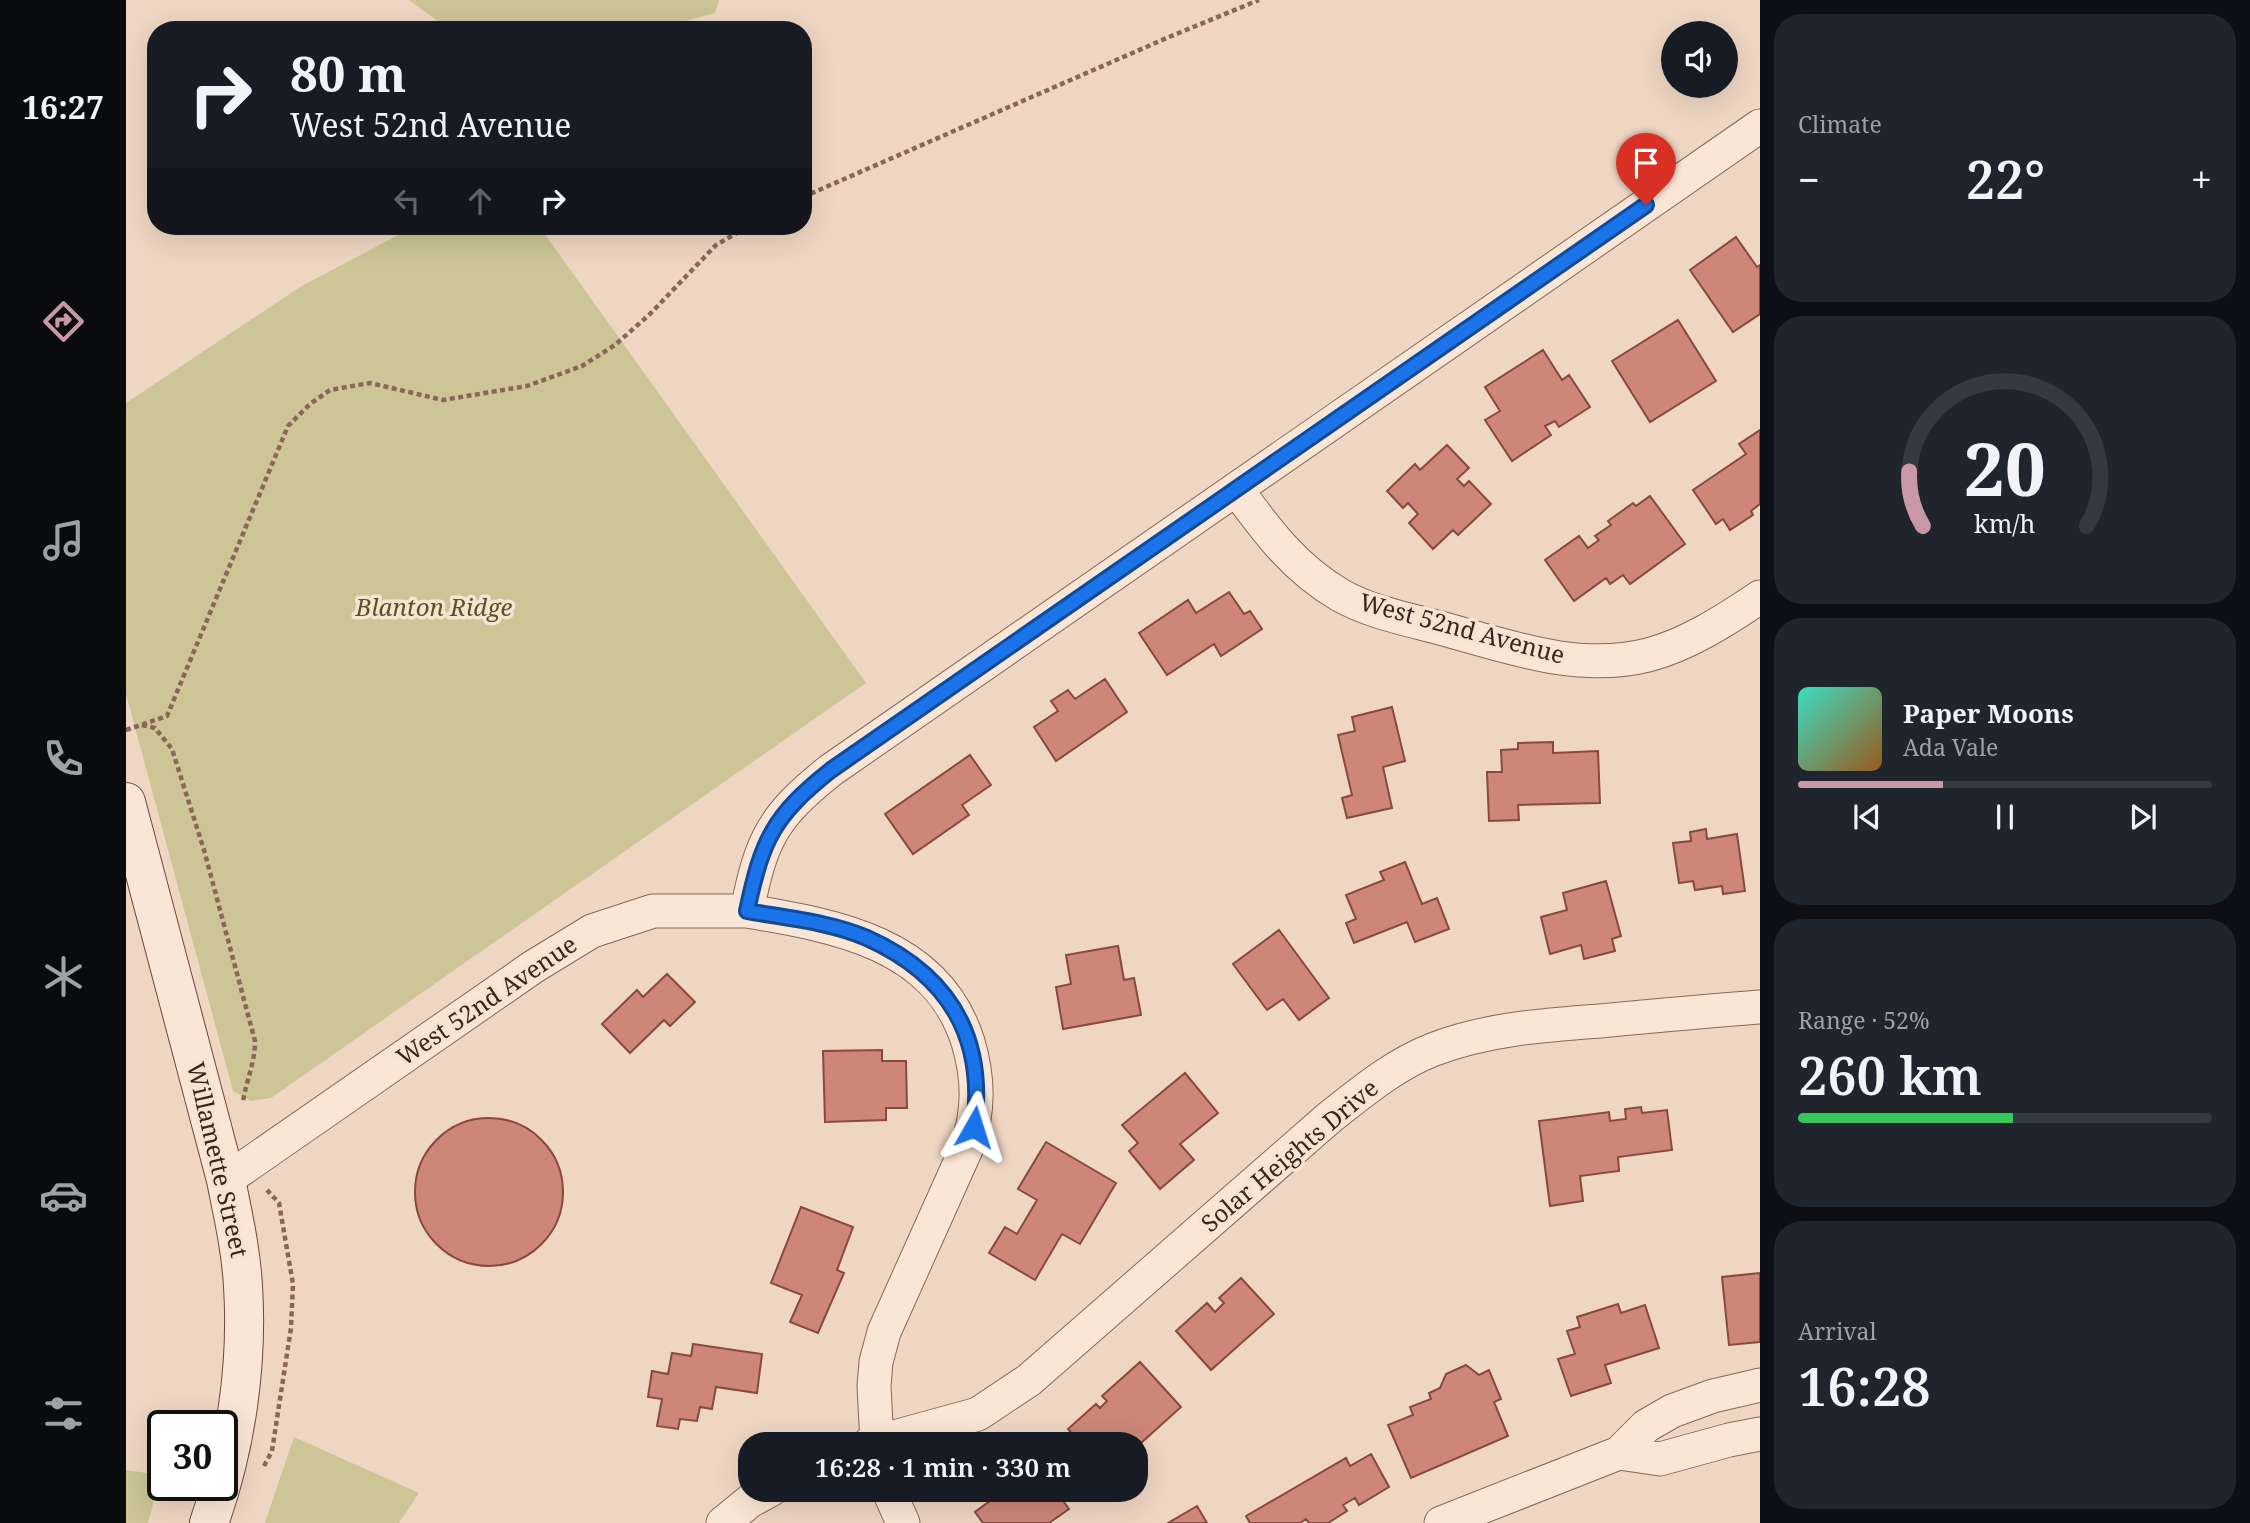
<!DOCTYPE html>
<meta charset="utf-8">
<style>
:root{--surface:#171b24;--page:#20242c;--text:#f1f3f6;--muted:#9ea1a6;--line:#363941;--accent:#c998a7}
body{margin:0;font-family:"Noto Serif",serif;background:var(--page);color:var(--text);height:100vh;display:flex;flex-direction:column;font-size:26px;white-space:nowrap}
*{box-sizing:border-box;margin:0}
p{font-size:23px;color:var(--muted)}
.icon{flex:none;width:38px;height:38px;fill:none;stroke:currentColor;stroke-width:2;stroke-linecap:round;stroke-linejoin:round}
.map{position:relative;flex:1;overflow:hidden}
.panel{display:flex;flex-direction:column;gap:14px;padding:14px;background:#0d0f14;width:490px}
.panel>*{flex:none}
.banner{position:absolute;left:21px;top:21px;width:665px;height:214px;border-radius:28px;box-shadow:0 7px 28px #0002;background:#171b24;color:var(--text);overflow:hidden}
.tools{position:absolute;left:1535px;top:21px;display:grid;gap:14px}
.tools a{display:grid;place-items:center;width:77px;height:77px;border-radius:50%;background:var(--surface);box-shadow:0 7px 28px #0002;font-size:35px}
.speed{position:absolute;left:21px;top:1410px;display:flex;gap:14px;font-size:35px;font-weight:700;text-align:center}
.speed>*{display:grid;place-content:center;width:91px;height:91px;border-radius:50%;background:var(--surface);box-shadow:0 7px 28px #0002;line-height:1}
.speed .limit{border:4px solid #111;border-radius:10px;background:#fff;color:#111}
.pin{position:absolute;display:grid;place-items:center;width:60px;height:60px;color:#fff;margin:-72px -30px;border-radius:50% 50% 50% 0;rotate:-45deg;box-shadow:0 0 7px #0007}
.pin .icon{rotate:45deg}
.me{position:absolute;width:77px;margin:-38px;rotate:6deg;stroke-linejoin:round;filter:drop-shadow(0 0 5px #0008)}
.turn{display:flex;align-items:center;gap:24px;height:147px;padding:0 28px;font-size:32px}
.turn .icon{width:91px;height:91px;stroke-width:2.5}
.turn b{display:block;font-size:49px;line-height:60px}
.lanes{display:flex;align-items:center;height:66px;padding:0 28px;background:#0003;justify-content:center;gap:35px;direction:ltr}
.lanes .off{opacity:.35}
.big{font-size:52px;font-weight:600;line-height:1.1}
.panel .tile{flex:1;display:flex;flex-direction:column;justify-content:center;gap:10px;min-width:0;padding:0 24px;border-radius:28px;background:var(--page)}
.panel .dial{align-items:center;gap:0}
.dial svg{height:182px;overflow:visible;fill:none;stroke:var(--line);stroke-width:7;stroke-linecap:round;text-anchor:middle}
.dial text{fill:var(--text);stroke:none}
.song{display:flex;align-items:center;gap:21px}
.cover{width:84px;height:84px;border-radius:10px;background:linear-gradient(135deg,hsl(170 70% 55%),hsl(30 70% 35%))}
.played{height:7px;border-radius:4px;background:linear-gradient(90deg,var(--accent) 35%,var(--line) 35%)}
.keys{display:flex;justify-content:space-around;direction:ltr}
.heat{display:flex;justify-content:space-between;align-items:center;font-size:38px;direction:ltr}
.charge{height:10px;border-radius:5px;background:linear-gradient(90deg,#34c759 52%,var(--line) 0)}
.trip{position:absolute;left:612px;top:1432px;width:410px;height:70px;border-radius:28px;background:var(--surface);box-shadow:0 7px 28px #0002;font-weight:600;line-height:70px;text-align:center}
main{display:flex;flex:1;min-height:0}
.dock{display:flex;flex-direction:column;width:126px;justify-content:space-around;align-items:center;background:#090b0e;color:var(--muted)}
.dock .icon{width:49px;height:49px}
.dock .selected{color:var(--accent)}
.dock b{font-size:32px;color:var(--text)}
.map>svg:first-child{display:block}
.green{fill:#cdc596}
.building{fill:#cd8678;stroke:#88493f;stroke-width:2}
.lines{fill:none;stroke-linecap:round;stroke-linejoin:round}
.street-casing{stroke:#896659;stroke-width:35}
.secondary-casing{stroke:#6b483c;stroke-width:40}
.path{stroke:#896659;stroke-width:4.5;stroke-dasharray:5 3.5;stroke-linecap:butt}
.street{stroke:#f9e6d6;stroke-width:33}
.secondary{stroke:#f9e6d6;stroke-width:38}
.route-casing{stroke:#114b97;stroke-width:18}
.route{stroke:#1a73e8;stroke-width:12}
.labels{text-anchor:middle;stroke-width:7;stroke-linejoin:round;paint-order:stroke}
.park-label{font-size:24px;font-style:italic;fill:#555524;stroke:#f6e3d2}
.street-label{font-size:24px;fill:#39241e;stroke:#f6e3d2}
</style>
<main>
<nav class="dock">
<b>16:27</b>
<svg class="icon selected" aria-label="directions" viewBox="0 0 24 24"><path d="M12 3l9 9-9 9-9-9zM9 14v-3h6M13 9l2 2-2 2"/></svg>
<svg class="icon" aria-label="music" viewBox="0 0 24 24"><path d="M9 18V5l10-2v13"/><circle cx="6" cy="18" r="3"/><circle cx="16" cy="16" r="3"/></svg>
<svg class="icon" aria-label="phone" viewBox="0 0 24 24"><path d="M5 4h4l2 5-3 2q2 4 5 5l2-3 5 2v4C11 20 4 13 5 4z"/></svg>
<svg class="icon" aria-label="climate" viewBox="0 0 24 24"><path d="M12 3v18M4 7l16 10M4 17L20 7"/></svg>
<svg class="icon" aria-label="car" viewBox="0 0 24 24"><path d="M5 17H2v-5l4-1 3-4h7l3 4 3 1v5h-3M9 17h6M6 11h13"/><circle cx="7" cy="17" r="2"/><circle cx="17" cy="17" r="2"/></svg>
<svg class="icon" aria-label="filters" viewBox="0 0 24 24"><path d="M4 7h16M4 17h16"/><circle cx="9" cy="7" r="2"/><circle cx="15" cy="17" r="2"/></svg>
</nav>
<div class="map">
<svg width="1634" height="1523" viewBox="0 0 1634 1523">
<rect width="100%" height="100%" fill="#efd6c3"/>
<path class="green" d="M283,0H593L589,13L528,30H324Z
M289,226H413L740,683L145,1098L125,1101L107,1091L0,694V403L174,287Z
M168,1437L293,1493L273,1523H139Z
M0,1470L35,1475L22,1523H0Z"/>
<path class="building" d="M1610,237L1631,267L1634,265V314L1607,332L1564,270Z
M1552,320L1590,381L1524,422L1486,361Z
M1417,350L1436,380L1443,375L1464,407L1433,427L1429,421L1419,426L1425,435L1386,461L1359,420L1374,411L1359,387Z
M1634,430V504L1625,511L1627,515L1604,530L1597,519L1590,524L1567,490L1620,454L1613,444Z
M1321,445L1343,468L1331,479L1338,486L1343,481L1365,504L1332,535L1327,530L1307,549L1283,523L1292,514L1282,503L1277,508L1261,491L1289,464L1294,470Z
M1524,496L1559,544L1504,584L1497,575L1484,584L1480,578L1448,601L1419,560L1453,536L1462,548L1473,540L1469,536L1485,525L1482,521L1507,503L1510,506Z
M1103,592L1118,614L1124,611L1136,629L1095,656L1088,644L1041,675L1013,633L1062,600L1070,613Z
M979,679L1001,712L930,761L908,727L932,711L925,701L942,690L949,699Z
M1266,707L1279,761L1257,767L1266,808L1221,818L1216,798L1226,795L1212,735L1229,731L1226,717Z
M1427,742V753L1472,751L1474,803L1392,805L1393,820L1363,821L1361,772H1376L1375,750L1392,749V743Z
M844,755L865,785L836,805L843,815L787,854L759,814Z
M1580,829L1581,839L1611,834L1619,891L1597,894L1596,886L1569,890L1567,881L1553,883L1547,843L1565,841L1564,832Z
M1279,862L1296,904L1311,898L1323,929L1289,942L1281,922L1228,943L1220,923L1230,919L1220,895L1258,880L1254,872Z
M1480,881L1495,936L1486,939L1489,951L1458,959L1455,945L1424,954L1415,917L1441,910L1437,893Z
M1153,930L1203,998L1173,1020L1157,999L1141,1010L1107,964Z
M992,946L998,980L1008,978L1015,1015L937,1029L930,987L945,984L940,955Z
M541,974L569,1002L544,1026L538,1020L504,1053L476,1024L511,990L517,997Z
M756,1050V1061H780L781,1108H760V1120L699,1122L697,1051Z
M1059,1073L1092,1113L1054,1144L1068,1160L1034,1189L1003,1151L1012,1143L996,1125Z
M1515,1107L1516,1113L1541,1110L1546,1150L1492,1157L1493,1171L1454,1176L1457,1201L1424,1206L1413,1121L1483,1112L1484,1121L1500,1119L1499,1109Z
M289 1192a74 74 0 1 1 148 0a74 74 0 1 1-148 0Z
M920,1142L990,1183L954,1244L936,1234L909,1280L863,1253L879,1227L891,1234L911,1200L892,1189Z
M675,1207L727,1227L711,1270L718,1273L692,1333L664,1322L676,1295L645,1283Z
M1634,1273V1342L1603,1345L1596,1277Z
M1115,1278L1148,1314L1085,1370L1050,1331L1081,1303L1089,1312L1098,1303L1093,1298Z
M1492,1304L1495,1313L1519,1305L1533,1348L1479,1365L1485,1383L1445,1396L1432,1359L1449,1354L1441,1331L1454,1327L1451,1317Z
M567,1344L636,1354L631,1393L590,1387L586,1409L574,1407L571,1421L554,1419L552,1429L531,1426L536,1399L522,1397L526,1371L542,1374L546,1353L565,1356Z
M1014,1362L1055,1407L1015,1443L1010,1438L1004,1444H996L990,1438L984,1444H955L942,1429L970,1404L974,1408L981,1401L976,1396Z
M1340,1365L1353,1375L1363,1370L1375,1399L1368,1402L1382,1436L1285,1478L1262,1425L1287,1415L1284,1407L1305,1399L1303,1393L1314,1388L1320,1374Z
M1245,1454L1263,1487L1233,1505L1229,1498L1217,1505L1221,1511L1202,1523H1183L1180,1519L1174,1523H1124L1120,1516L1220,1458L1224,1466Z
M880,1489H935L931,1492L943,1509L923,1523H857L849,1512Z
M1071,1506L1081,1523H1042Z"/>
<g class="lines">
<g class="street-casing">
<path id="street" d="M1111,490C1141,531 1168,568 1214,595C1244,612 1280,619 1314,628C1381,646 1451,673 1522,655C1561,645 1600,620 1634,597
M621,911C710,926 811,943 842,1042C853,1079 853,1111 841,1147L758,1332L750,1362L748,1386L751,1444
M100,1180L407,967L466,931L527,911H621C635,839 647,816 705,770L1634,126
M743,1444L852,1414L903,1380L1204,1117C1236,1092 1268,1065 1306,1050C1359,1029 1419,1025 1474,1021C1527,1016 1581,1011 1634,1007
M1493,1453L1534,1459L1603,1440L1634,1434
M762,1489L777,1523
M597,1523L624,1501L646,1489
M1315,1523L1493,1453L1520,1426L1546,1411L1587,1396L1634,1385"/>
</g>
<g class="secondary-casing">
<path id="secondary" d="M0,802L100,1180C107,1215 115,1250 117,1286C122,1365 110,1448 83,1523"/>
</g>
<path class="path" d="M677,197L1043,37L1133,0
M16,725L29,728L46,749L78,850L129,1041C129,1063 120,1081 117,1102
M0,730L41,716L162,426L184,404L204,390L244,383L317,400L401,386L456,366L489,345L524,314L590,245L623,226
M138,1466L146,1451L165,1328L167,1284L153,1203L141,1190"/>
<use href="#street" class="street"/>
<use href="#secondary" class="secondary"/>
</g>
<g class="lines">
<g class="route-casing">
<path id="route" d="M848,1127C860,1037 823,975 741,938C704,922 660,918 621,911C636,840 647,816 705,770L1520,205"/>
</g>
<use href="#route" class="route"/>
</g>
<g class="labels">
<g class="park-label">
<text x="308" y="616">Blanton Ridge</text>
</g>
<g class="street-label">
<text transform="translate(1336 629) rotate(15)" y="8">West 52nd Avenue</text>
<text transform="translate(361 1001) rotate(-34)" y="8">West 52nd Avenue</text>
<text transform="translate(1164 1156) rotate(-40)" y="8">Solar Heights Drive</text>
<text transform="translate(91 1160) rotate(77)" y="8">Willamette Street</text>
</g>
</g>
</svg>
<div class="tools">
<a><svg class="icon" aria-label="sound" viewBox="0 0 24 24"><path d="M4 9h4l5-4v14l-5-4H4zM17 9q2 3 0 6"/></svg></a>
</div>
<div class="speed"><div class="limit">30</div></div>
<div class="pin" style="left:1520px;top:205px;background:#d93025"><svg class="icon" aria-label="arrive" viewBox="0 0 24 24"><path d="M6 21V4h12l-3 4 3 4H6"/></svg></div>
<svg class="me" style="left:848px;top:1127px" viewBox="-20 -20 40 40"><path d="M0-17L14 15 0 8-14 15z" fill="#1a73e8" stroke="#fff" stroke-width="4"/></svg>
<div class="trip">16:28 · 1 min · 330 m</div>
<div class="banner">
<div class="turn"><svg class="icon" aria-label="right" viewBox="0 0 24 24"><path d="M7 20v-9h11M14 6l5 5-5 5"/></svg><div><b>80 m</b>West 52nd Avenue</div></div>
<div class="lanes"><svg class="icon off" aria-label="left" viewBox="0 0 24 24"><path d="M17 20v-9H6M10 6l-5 5 5 5"/></svg><svg class="icon off" aria-label="ahead" viewBox="0 0 24 24"><path d="M12 20V5M6 11l6-6 6 6"/></svg><svg class="icon" aria-label="right" viewBox="0 0 24 24"><path d="M7 20v-9h11M14 6l5 5-5 5"/></svg></div>
</div>
</div>
<section class="panel">
<div class="tile"><p>Climate</p>
<div class="heat"><a>−</a><b class="big">22°</b><a>+</a></div>
</div>
<div class="tile dial"><svg viewBox="0 0 100 80">
<path d="M14 69A42 42 0 1 1 86 69"/>
<path d="M14 69A42 42 0 0 1 8 45" stroke="#c998a7"/>
<text x="50" y="56" font-size="32" font-weight="700">20</text>
<text x="50" y="72" font-size="11">km/h</text>
</svg></div>
<div class="tile">
<div class="song"><i class="cover"></i><div><b>Paper Moons</b><p>Ada Vale</p></div></div>
<div class="played"></div>
<div class="keys"><svg class="icon" aria-label="previous" viewBox="0 0 24 24"><path d="M18 5L8 12l10 7zM5 5v14"/></svg><svg class="icon" aria-label="pause" viewBox="0 0 24 24"><path d="M8 5v14M16 5v14"/></svg><svg class="icon" aria-label="next" viewBox="0 0 24 24"><path d="M6 5l10 7-10 7zM19 5v14"/></svg></div>
</div>
<div class="tile"><p>Range · 52%</p><b class="big">260 km</b><div class="charge"></div></div>
<div class="tile"><p>Arrival</p><b class="big">16:28</b></div>
</section>
</main>
